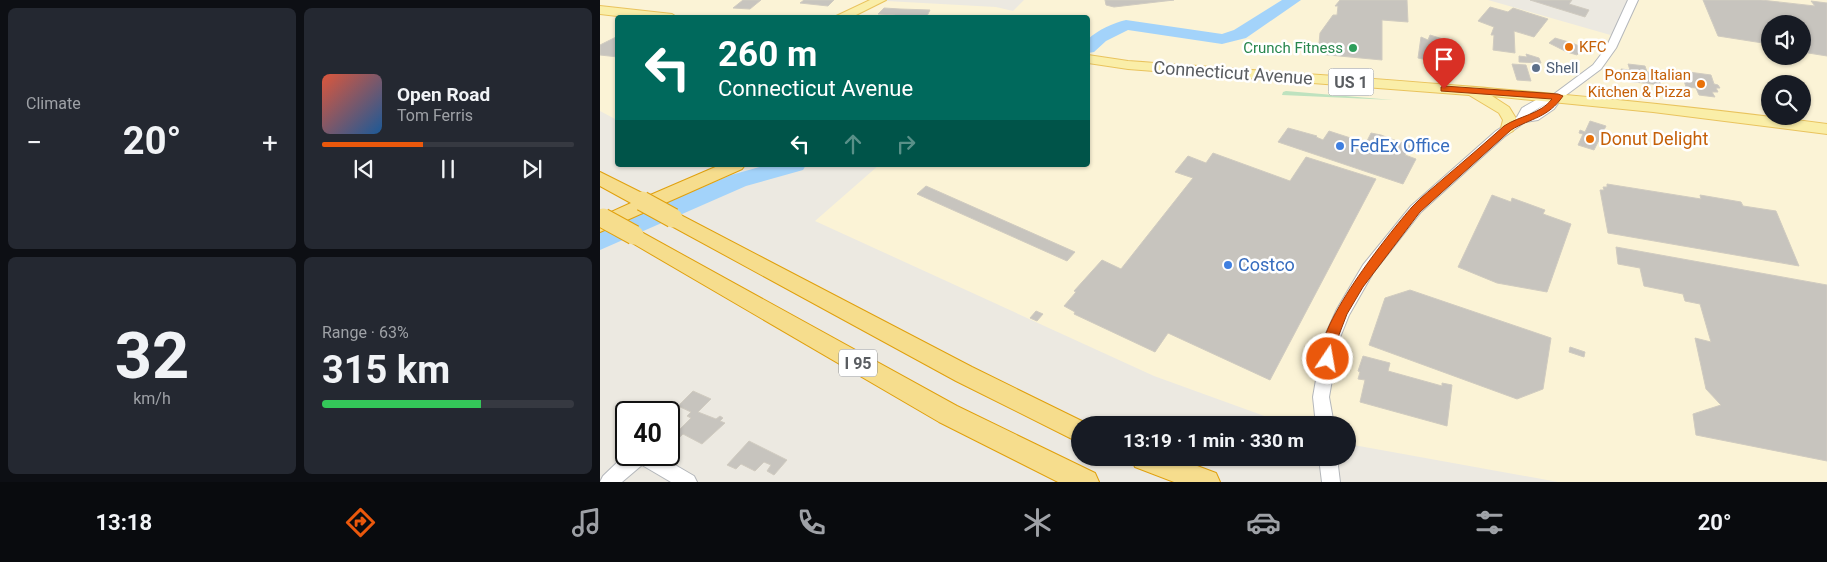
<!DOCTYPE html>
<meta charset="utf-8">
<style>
:root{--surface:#171b24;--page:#242831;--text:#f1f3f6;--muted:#9ea1a6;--line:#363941;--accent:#ea580c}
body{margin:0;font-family:Roboto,sans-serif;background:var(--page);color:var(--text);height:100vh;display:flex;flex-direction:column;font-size:19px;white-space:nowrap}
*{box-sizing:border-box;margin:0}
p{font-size:16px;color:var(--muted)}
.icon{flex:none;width:28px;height:28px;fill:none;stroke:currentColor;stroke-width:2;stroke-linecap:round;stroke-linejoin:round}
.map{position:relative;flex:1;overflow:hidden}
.drawer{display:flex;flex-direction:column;gap:8px;padding:8px;background:#0d0f14;width:600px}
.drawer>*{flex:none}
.guide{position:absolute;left:15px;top:15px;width:475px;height:152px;border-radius:5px;box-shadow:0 1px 4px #0004;background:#00695c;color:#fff;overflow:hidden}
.buttons{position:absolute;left:1161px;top:15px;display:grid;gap:10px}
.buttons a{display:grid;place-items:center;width:50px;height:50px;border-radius:50%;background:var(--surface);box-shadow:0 1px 4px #0004;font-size:25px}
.speed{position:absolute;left:15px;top:401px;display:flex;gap:10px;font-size:25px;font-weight:700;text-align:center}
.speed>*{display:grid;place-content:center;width:65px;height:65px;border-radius:50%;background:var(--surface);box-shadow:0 1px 4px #0004;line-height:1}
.speed .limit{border:2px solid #111;border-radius:8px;background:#fff;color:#111}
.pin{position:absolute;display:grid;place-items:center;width:42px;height:42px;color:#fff;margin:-51px -21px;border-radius:50% 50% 50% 0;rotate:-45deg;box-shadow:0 0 5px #0007}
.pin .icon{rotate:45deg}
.me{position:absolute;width:55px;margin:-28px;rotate:12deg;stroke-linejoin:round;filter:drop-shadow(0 0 4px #0008)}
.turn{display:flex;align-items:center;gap:18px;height:105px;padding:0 20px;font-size:22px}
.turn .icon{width:65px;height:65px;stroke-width:2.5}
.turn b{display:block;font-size:35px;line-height:42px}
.lanes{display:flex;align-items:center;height:48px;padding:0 20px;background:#0003;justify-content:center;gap:25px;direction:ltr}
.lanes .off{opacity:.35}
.big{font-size:38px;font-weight:700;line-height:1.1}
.drawer .card{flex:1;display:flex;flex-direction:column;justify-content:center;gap:8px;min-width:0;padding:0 18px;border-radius:8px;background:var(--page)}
.drawer .dial{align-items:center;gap:0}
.dial b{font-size:65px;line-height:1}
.song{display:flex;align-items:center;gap:15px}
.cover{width:60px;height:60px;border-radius:8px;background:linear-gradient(135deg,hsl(10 70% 55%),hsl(210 70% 35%))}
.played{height:5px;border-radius:2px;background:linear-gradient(90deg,var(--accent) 40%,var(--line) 40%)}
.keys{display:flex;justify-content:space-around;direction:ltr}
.heat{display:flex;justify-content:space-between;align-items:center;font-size:28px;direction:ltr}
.charge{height:8px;border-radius:4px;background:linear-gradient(90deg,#34c759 63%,var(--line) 0)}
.drawer .tiles{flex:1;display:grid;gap:8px;grid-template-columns:repeat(2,1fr)}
.trip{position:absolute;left:471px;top:416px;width:285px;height:50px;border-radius:25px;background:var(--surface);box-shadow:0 1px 4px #0004;font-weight:700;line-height:50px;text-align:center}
.tabs{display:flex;height:80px;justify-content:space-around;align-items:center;background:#090b0e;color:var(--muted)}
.tabs .icon{width:35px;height:35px}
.tabs .on{color:var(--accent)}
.tabs b{font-size:22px;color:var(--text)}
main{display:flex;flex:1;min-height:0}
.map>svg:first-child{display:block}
.commercial{fill:#fbf3d6;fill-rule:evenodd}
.green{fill:#bee2bf}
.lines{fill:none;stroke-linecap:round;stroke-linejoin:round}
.river{fill:#a3d3fa;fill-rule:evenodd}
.building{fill:#c7c4be;stroke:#d0cbc0}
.minor-casing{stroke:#b4b7bb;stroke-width:2}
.major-casing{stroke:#e9c35d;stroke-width:2}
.highway-casing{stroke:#e0a00d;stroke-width:2}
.minor{fill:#fff;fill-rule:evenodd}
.major{fill:#faeea8;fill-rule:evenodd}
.highway{fill:#f6dd8d;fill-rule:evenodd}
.highway-bridge-casing{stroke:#e0a00d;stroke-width:21;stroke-linecap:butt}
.highway-bridge{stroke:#f6dd8d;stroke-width:19}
.route{fill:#ea580c;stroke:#983908}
.food-dot{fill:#e8710a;stroke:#fff;stroke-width:2}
.leisure-dot{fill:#2e9e5b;stroke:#fff;stroke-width:2}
.service-dot{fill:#5c6f8a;stroke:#fff;stroke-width:2}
.shop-dot{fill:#3f7fe0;stroke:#fff;stroke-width:2}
.labels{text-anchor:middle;stroke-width:5;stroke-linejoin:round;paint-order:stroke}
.far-food-label{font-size:15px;fill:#c56008;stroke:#fff;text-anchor:start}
.far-leisure-label{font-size:15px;fill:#27864d;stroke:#fff;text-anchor:end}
.far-service-label{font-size:15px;fill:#4e5e75;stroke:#fff;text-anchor:start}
.shield{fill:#fff;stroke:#8c8e90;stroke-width:1}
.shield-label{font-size:16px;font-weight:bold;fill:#5a5d61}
.street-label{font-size:18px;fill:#5a5d61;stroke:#fff}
.food-label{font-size:18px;fill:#c56008;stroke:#fff;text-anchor:start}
.shop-label{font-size:18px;fill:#366cbe;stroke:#fff;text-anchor:start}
</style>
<main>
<section class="drawer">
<div class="tiles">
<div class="card"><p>Climate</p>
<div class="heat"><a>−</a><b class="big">20°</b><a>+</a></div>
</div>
<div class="card">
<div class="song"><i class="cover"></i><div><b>Open Road</b><p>Tom Ferris</p></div></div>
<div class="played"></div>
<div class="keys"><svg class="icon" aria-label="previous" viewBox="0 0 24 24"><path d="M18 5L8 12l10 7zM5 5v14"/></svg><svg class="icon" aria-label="pause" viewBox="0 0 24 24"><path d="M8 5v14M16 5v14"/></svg><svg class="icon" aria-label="next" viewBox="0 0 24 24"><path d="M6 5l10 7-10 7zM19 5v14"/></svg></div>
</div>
<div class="card dial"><b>32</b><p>km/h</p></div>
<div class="card"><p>Range · 63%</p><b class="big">315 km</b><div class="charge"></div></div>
</div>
</section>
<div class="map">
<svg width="1227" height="482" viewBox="0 0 1227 482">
<rect width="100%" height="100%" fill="#ece9e1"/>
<path class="commercial" d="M0,0H268L396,7L413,11L424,0H888L1014,36L1036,0H1227V482H958L748,444V425H689L554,376L215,221L279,165H488V60L492,57L488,56V18H18L17,120L0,111ZM1170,24H1202V56H1170ZM1170,84H1202V116H1170Z"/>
<path class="green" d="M686,91L793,100L682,95L683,92Z"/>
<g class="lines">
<path class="river" d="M682,0H701L646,38L622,44L528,30L506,41L494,52L488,53V39C498,30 513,23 526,20L622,34L634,30Z
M167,165H206L203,170L146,186L0,250V231L131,175Z"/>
</g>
<path class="building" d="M143,0H161L150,9L133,8Z
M204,0H234L228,6L200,3Z
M505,0H574L514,7L506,5Z
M740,0H807L808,22L782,20V60L718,54L720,33L733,15H737L738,6H735Z
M930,0H972L969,4L989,10L985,17Z
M1103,0H1161L1215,6L1211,1L1227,3V56L1202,52V24H1170L1169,44L1118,36Z
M890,7L908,12L913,8L948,19L934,37L914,31L915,53L893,50L894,35H891L894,27L878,21Z
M284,8L300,9L330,10L326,18H293L295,15L278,14Z
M830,35L843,39L837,62L818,58L821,37L828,40Z
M18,36V57L0,55V45Z
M955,38L972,43L984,48L977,55L967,52L949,43Z
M926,54L939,58L941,63L919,62V56L927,57Z
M912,64L926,65L931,81L917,80Z
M1028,64L1045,66L1047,72L1056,73L1061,85L1025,81L1021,69L1030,70Z
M1081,71L1111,75L1114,84L1118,85L1120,88H1116L1118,92H1112L1115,97L1099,95L1096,88L1086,87Z
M990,121L1006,126L994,150L978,145L983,134L979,133L980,130L985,132Z
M688,128L717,136L716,137L723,140L729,131L766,143L771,133L781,135L810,146L805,155L816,159L803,184L678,142Z
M613,153L690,181L706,157L776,179L670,380L568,333L555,352L474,314L475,312L464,306L476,292L474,291L502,260L521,269L593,178L575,172L588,156L606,163Z
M1007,184L1101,199L1100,195L1141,202L1143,206L1176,211L1199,266L1008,233L1000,190H1004L1003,187H1007Z
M326,186L475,252L467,261L317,194Z
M892,195L911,202L912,198L945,210L943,214L971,224L947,292L897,283L858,267Z
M1016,247L1227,285V461L1096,435L1093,414L1121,405L1106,389L1095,338L1111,342L1100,304L1085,301L1083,294L1044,286L1040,268L1018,264Z
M810,290L951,338L943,389L917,399L769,345L785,298Z
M436,311L443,314L437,321L430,318Z
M970,347L985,352L984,357L969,352Z
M763,356L790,363L788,371L842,386V383L852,385L847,426L760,402L765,380L758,379L760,372L758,371Z
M93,391L111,399L98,412L116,419L120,416L123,418L120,421L125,423L102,444L83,434L79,438L71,435L76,429L78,431L91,418L87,416L91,412L78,406Z
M149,441L187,460L174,475L167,471L171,465L164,462L155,471L141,464L136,469L127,465Z"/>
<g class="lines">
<g class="minor-casing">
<path id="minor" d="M1028,0H1038L1016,48L1001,69L962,98L954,109L938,120L925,122L904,137L821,212L773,273L749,315L739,340L729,397L734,425H716L713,397L723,340L737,309L763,265L811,206L896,131L917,117L922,108L936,100L954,94L993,65L1006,48ZM947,103L931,114H929Z
M26,454L58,455L94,476L97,482H71L42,465L22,482H0L3,476Z
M719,458H737L740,482H722Z"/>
</g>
<g class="major-casing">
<path id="major" d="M270,0H286L250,18H232Z
M0,6L72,14L78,18H34L0,14Z
M488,55L528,61C761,78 995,93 1227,124V134L1053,112L892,96L909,107L917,120L913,131L908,133L901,128L903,120L899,113L869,95L528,69L488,63Z"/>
</g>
<g class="highway-casing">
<path id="highway" d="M120,165H145L142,169L0,232V217L31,203L0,186V172L48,196Z
M73,211L372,367L490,425H480V443L356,381L66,223L63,218L66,213Z
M34,228L357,406L495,473L499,482H458L339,422L27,240L24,235L27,230Z
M531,458H576L616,473L620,482H574L535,467Z"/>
</g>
<use href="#minor" class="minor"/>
<use href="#major" class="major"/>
<use href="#highway" class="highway"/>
<g class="highway-bridge-casing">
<path id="highway-bridge" d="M42,201L73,218
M3,218L34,235"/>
</g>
<use href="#highway-bridge" class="highway-bridge"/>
</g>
<path class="route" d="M844,86L958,94L963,96C948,118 931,118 911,130L820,212L763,287L747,314L737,340L732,363H723C708,333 791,231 812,207C821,197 833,188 843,179C864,161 884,144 904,126C919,116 941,114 952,99L841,91V87Z"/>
<g class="food-dot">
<circle cx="969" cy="47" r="5"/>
<circle cx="1101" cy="84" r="5"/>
<circle cx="990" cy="139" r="5"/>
</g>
<circle class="leisure-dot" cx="753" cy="48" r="5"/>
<circle class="service-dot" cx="936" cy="68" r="5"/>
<g class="shop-dot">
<circle cx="740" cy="146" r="5"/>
<circle cx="628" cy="265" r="5"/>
</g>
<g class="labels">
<g class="far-food-label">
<text x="979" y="52">KFC</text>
<text x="1091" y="80" text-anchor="end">Ponza Italian<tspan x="1091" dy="17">Kitchen &amp; Pizza</tspan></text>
</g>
<g class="far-leisure-label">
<text x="743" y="53">Crunch Fitness</text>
</g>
<g class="far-service-label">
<text x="946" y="73">Shell</text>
</g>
<g class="shield">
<rect x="728.5" y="68.5" width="45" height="27" rx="4"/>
<rect x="239" y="349.5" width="38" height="27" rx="4"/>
</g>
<g class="shield-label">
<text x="751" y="88">US 1</text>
<text x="258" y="369">I 95</text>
</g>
<g class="street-label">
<text transform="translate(633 73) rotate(4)" y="6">Connecticut Avenue</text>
</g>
<g class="food-label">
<text x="1000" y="145">Donut Delight</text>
</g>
<g class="shop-label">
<text x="750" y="152">FedEx Office</text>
<text x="638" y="271">Costco</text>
</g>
</g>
</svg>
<div class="buttons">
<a><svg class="icon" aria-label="sound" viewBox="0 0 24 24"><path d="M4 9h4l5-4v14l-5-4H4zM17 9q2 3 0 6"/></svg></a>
<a><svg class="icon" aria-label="search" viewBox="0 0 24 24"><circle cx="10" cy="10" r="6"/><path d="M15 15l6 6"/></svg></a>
</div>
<div class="speed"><div class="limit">40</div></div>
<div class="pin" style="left:844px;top:89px;background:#d93025"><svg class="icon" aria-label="arrive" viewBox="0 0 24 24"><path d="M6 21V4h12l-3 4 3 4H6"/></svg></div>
<svg class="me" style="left:728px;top:359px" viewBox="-20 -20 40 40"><circle r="17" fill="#ea580c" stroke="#fff" stroke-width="3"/><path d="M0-11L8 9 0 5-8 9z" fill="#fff"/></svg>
<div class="trip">13:19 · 1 min · 330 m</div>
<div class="guide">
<div class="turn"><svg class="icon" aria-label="left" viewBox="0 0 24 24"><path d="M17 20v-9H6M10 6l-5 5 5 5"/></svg><div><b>260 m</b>Connecticut Avenue</div></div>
<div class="lanes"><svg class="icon" aria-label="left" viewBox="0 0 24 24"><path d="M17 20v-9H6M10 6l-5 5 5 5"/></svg><svg class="icon off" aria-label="ahead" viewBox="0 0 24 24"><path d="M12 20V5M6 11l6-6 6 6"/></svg><svg class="icon off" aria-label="right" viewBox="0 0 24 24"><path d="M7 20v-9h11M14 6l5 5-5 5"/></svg></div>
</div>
</div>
</main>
<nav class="tabs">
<b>13:18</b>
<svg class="icon on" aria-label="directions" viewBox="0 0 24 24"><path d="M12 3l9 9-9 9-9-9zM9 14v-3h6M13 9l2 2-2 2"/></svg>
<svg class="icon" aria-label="music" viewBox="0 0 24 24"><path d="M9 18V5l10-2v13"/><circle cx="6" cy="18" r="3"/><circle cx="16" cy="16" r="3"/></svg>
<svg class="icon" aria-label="phone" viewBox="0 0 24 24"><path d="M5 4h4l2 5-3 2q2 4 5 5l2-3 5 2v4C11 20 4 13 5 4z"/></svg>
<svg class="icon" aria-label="climate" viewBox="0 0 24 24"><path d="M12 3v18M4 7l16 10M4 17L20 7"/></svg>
<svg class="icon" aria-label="car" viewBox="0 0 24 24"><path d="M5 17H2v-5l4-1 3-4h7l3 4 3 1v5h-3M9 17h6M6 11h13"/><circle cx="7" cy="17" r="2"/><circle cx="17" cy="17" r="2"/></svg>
<svg class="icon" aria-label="filters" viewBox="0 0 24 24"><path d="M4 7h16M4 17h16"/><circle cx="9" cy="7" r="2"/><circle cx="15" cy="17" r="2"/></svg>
<b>20°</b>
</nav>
